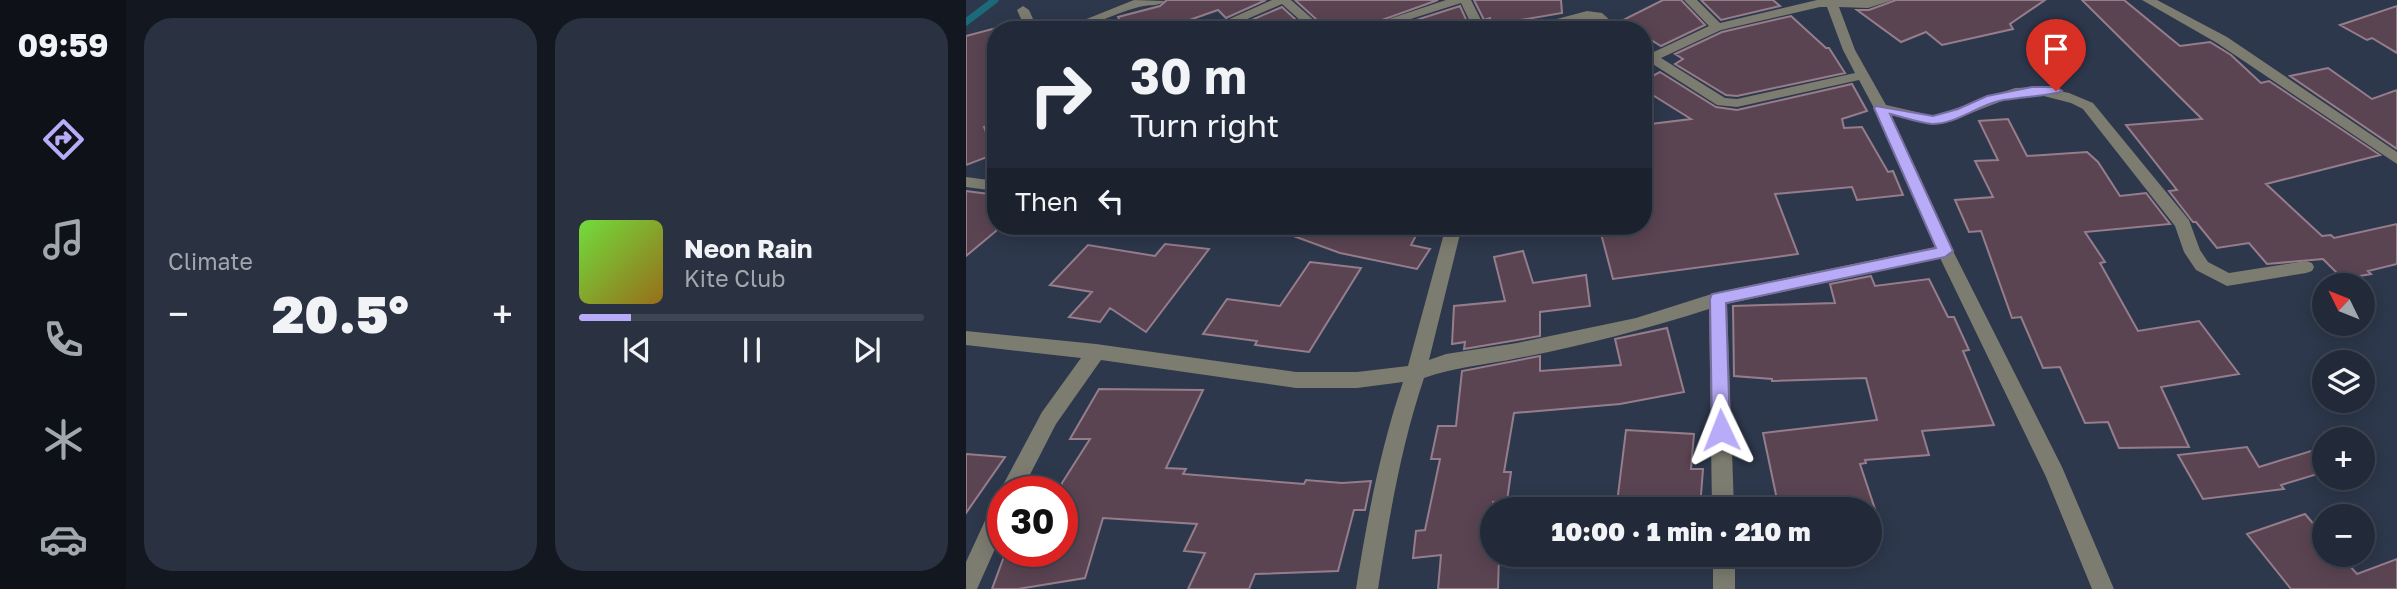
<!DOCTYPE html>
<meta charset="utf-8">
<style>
:root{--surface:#222a39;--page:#2a3241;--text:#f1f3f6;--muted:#a2a7ae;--line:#3f4653;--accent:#b8abf7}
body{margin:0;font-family:"Golos Text",sans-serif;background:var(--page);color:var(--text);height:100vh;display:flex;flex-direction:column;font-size:26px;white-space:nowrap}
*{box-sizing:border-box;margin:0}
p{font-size:23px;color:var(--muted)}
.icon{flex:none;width:38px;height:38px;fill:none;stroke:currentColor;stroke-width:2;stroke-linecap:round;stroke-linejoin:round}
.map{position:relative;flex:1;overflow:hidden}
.details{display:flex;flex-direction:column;gap:18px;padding:18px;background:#13171f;width:840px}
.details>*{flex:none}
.banner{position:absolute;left:21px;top:21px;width:665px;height:214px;border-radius:28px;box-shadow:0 4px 18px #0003,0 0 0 2px var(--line);background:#222a39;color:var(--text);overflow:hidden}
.needle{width:46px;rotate:313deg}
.buttons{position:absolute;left:1346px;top:273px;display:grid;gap:14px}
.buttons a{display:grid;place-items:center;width:63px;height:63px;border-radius:50%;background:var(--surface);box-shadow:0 4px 18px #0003,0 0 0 2px var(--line);font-size:35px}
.speed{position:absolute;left:21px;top:476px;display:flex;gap:14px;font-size:35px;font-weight:700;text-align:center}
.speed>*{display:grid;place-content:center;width:91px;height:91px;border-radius:50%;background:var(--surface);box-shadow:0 4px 18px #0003,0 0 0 2px var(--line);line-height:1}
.speed .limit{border:10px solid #d22;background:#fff;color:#111}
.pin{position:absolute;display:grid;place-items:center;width:60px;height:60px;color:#fff;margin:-72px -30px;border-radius:50% 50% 50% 0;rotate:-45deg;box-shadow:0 0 7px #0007}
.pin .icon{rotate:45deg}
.me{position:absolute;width:77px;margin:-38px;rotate:358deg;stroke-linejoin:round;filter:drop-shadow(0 0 5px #0008)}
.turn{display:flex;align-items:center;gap:24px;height:147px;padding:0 28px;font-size:32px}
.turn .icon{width:91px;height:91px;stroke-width:2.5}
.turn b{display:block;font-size:49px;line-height:60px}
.then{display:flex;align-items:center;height:66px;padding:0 28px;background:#0003;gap:14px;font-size:26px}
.big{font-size:52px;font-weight:800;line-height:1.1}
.details .widget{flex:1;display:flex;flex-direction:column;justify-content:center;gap:10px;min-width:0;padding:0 24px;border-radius:28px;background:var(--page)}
.song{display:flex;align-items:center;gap:21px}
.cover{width:84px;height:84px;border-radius:10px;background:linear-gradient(135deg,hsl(100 70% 55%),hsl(40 70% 35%))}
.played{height:7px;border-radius:4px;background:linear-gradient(90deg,var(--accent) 15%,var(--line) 15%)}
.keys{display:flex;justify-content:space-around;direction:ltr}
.heat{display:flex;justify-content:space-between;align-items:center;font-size:38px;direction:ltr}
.details .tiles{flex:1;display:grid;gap:18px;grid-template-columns:repeat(2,1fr)}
.trip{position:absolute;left:514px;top:497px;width:402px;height:70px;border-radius:35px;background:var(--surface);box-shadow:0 4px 18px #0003,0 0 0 2px var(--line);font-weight:800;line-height:70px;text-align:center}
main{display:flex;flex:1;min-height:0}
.tabs{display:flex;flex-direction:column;width:126px;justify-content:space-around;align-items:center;background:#0e1117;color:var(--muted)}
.tabs .icon{width:49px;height:49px}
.tabs .selected{color:var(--accent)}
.tabs b{font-size:32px;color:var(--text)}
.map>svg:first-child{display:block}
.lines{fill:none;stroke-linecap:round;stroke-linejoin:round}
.stream{stroke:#1c697a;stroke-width:7}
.building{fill:#5b4452;stroke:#967d8c;stroke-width:2}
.minor{fill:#7d7c70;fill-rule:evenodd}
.route{fill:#b8abf7;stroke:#786fa1;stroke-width:2}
</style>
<main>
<nav class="tabs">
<b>09:59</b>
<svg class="icon selected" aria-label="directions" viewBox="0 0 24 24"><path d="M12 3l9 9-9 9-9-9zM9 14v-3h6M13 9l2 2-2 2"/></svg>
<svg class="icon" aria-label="music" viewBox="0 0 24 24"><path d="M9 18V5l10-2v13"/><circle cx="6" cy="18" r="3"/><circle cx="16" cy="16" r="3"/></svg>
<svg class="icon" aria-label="phone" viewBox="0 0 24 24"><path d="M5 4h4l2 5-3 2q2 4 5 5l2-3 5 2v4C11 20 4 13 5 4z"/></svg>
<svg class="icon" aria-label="climate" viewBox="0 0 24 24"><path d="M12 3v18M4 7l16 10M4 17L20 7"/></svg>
<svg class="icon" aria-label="car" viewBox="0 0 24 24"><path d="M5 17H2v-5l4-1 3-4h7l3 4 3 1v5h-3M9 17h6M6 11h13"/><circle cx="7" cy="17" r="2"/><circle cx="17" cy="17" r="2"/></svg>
</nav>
<section class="details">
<div class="tiles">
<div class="widget"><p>Climate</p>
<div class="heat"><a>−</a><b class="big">20.5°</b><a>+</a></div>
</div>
<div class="widget">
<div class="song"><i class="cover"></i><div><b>Neon Rain</b><p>Kite Club</p></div></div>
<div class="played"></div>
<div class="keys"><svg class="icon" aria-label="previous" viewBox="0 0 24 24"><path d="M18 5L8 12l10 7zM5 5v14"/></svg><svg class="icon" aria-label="pause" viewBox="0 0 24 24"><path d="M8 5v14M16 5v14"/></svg><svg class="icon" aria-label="next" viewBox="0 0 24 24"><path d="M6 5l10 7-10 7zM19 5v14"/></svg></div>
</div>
</div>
</section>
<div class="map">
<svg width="1431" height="589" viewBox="0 0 1431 589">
<rect width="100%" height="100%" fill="#2d384c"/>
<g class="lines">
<path class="stream" d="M0,22L29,0"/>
</g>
<path class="building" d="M201,0H300L260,18L252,10L195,30H159L152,17L194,6Z
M329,0H472L388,30H362Z
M508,0H595L596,13L525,25L524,18L518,20Z
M697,0H715L739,25L695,46L677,35V30H669L655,21Z
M735,0H807L814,6L755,20Z
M930,0H1079L1044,24L1047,29L976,45L960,32L935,42L891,10H903Z
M1116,0H1158L1214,46L1244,42L1265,55L1295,83L1303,81L1414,155L1300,184L1356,236L1365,235L1368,238L1431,224V264L1402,271L1405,274L1377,279L1357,259L1301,264L1283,243L1251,248L1230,222H1227L1203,191L1211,190L1160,125L1236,119Z
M494,6L503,26L493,30H419Z
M1431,6V53L1406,38L1401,40L1374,25Z
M316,7L341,30H271L269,27Z
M825,16L860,48H863L879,73L771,96L760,95L709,64L717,59L709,54L756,32Z
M30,28V124L18,127L29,154L0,165V36Z
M1362,68L1406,99L1431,90V149L1324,76Z
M694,72L750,107L771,110L886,84L901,111L876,119L878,128L896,127L922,172L927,171L937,195L891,200L886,187L809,194L832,254L647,279L633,226H677V125L725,119L677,89V81Z
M1042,119L1061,156L1121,152L1132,162L1154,196L1180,193L1204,224L1119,232L1139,262L1134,263L1172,331L1233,321L1273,374L1195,387L1223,447L1153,448L1142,422L1119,423L1094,367L1077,368L1055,317L1046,318L1015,231L1003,232L989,200L1027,197L1009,161L1032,160L1013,121Z
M0,191L30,195V231L0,256Z
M311,226H455L445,245L464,249L451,269L374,253L311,230Z
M199,244L243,249L180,332L144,308L134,322L103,317L126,292L84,285L122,245L189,256Z
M557,251L567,283L620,275L624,306L574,312V336L498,349L499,342L486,344L488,306L539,301L528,257Z
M344,262L395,268L343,352L289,345L291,341L237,334L261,299L314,306Z
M905,276L909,286L963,279L982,317H988L1003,350L997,351L1028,425L956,431L963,455L899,460L900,463L894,464L909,509H813L797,433L911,420L900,378L806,381V379L768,376L767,306L869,303L864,284Z
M701,328L718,392L654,404L548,413L538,472H545L541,501L527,502V555H533L532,589H472L475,555L447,558L450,531L459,530L474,459H465L472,426H490L496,371L574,356V371L655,365L649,339Z
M133,389L237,390L200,468L220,469L217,474L338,484L340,480L376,483L405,481L399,510H388L372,571L289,574L283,589H222L239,553L218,551L231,524L137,518L119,578L52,589H26L40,551H96V483L124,439H104Z
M660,430L728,434L725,469H737L734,508L651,503Z
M1281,447L1293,467L1358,447V472L1315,485L1318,489L1237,499L1212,455Z
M0,454L39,457L0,513Z
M1339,514L1358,536V555H1374L1391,574L1431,559V589H1325L1281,534Z"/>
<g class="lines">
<path class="minor" d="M168,0L199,1C192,7 182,4 173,7C145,14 122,30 93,30Z
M306,0H325L359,30H345L316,4L256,30H239Z
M480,0H505L520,30H508L495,3L410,30H390Z
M718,0H731L754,23L851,0H927L902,8L873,7L889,50L920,105L968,116L1049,88L1074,87L1103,93L1127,103L1223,220L1234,250L1242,262L1263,273L1340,261L1346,263L1348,267L1346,271L1340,273L1261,286L1230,270L1218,252L1209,226L1117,109L1105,103L1074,95L1049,96L987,120L968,124L925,115L987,251L1096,467L1148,589H1126L1080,477L974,258L761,304L768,509H746L743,309C680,329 617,346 552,358C520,365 488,367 458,378C435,446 423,518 412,589H390C401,520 414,449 437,382L391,388H330L135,360L90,424L55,492H37V531L11,589H0V562L29,499L35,497L33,492L37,485L76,412L115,358L0,345V331L130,344L330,372H391L442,366L480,226H496L463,360L480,354L551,343L670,318L752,292L969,247L908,108L893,80L771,107L751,105L685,63L677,66V57L743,26ZM854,7H861L877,50L889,73L771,99L759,98L695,58L755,30Z
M1176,0H1191L1261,37L1431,152V164L1251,43Z
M57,6L63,10L72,30H60L51,10Z
M621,11L636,13L655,30C636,30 636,20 621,19L573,30H550Z
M0,177L30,181V191L0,187Z
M747,555H769V589H747Z"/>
</g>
<path class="route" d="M1066,87H1090L1096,91C1092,95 1045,98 1033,101C1011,106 990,124 966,124C953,123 937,117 924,114L987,251L979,257L760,303L764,430L762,436L755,438L749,436L746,430L744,299L746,294L970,248L908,108L910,106L967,116L992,109L1021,96Z"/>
</svg>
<div class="buttons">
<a><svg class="needle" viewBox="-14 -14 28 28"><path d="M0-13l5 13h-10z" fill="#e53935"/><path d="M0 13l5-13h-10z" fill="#a2a7ae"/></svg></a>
<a><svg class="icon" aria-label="layers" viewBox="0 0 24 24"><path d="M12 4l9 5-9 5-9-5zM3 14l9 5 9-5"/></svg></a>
<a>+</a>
<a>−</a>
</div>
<div class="speed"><div class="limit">30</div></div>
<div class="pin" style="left:1090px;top:91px;background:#d93025"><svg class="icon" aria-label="arrive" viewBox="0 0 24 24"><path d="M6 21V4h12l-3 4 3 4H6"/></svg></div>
<svg class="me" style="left:755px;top:430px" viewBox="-20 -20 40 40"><path d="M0-17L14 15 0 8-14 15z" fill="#b8abf7" stroke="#fff" stroke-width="4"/></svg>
<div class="trip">10:00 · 1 min · 210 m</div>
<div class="banner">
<div class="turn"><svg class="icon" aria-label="right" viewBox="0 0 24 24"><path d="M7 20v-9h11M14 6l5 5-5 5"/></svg><div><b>30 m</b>Turn right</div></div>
<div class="then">Then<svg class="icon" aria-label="left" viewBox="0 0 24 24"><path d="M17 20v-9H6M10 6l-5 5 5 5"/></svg></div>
</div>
</div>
</main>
